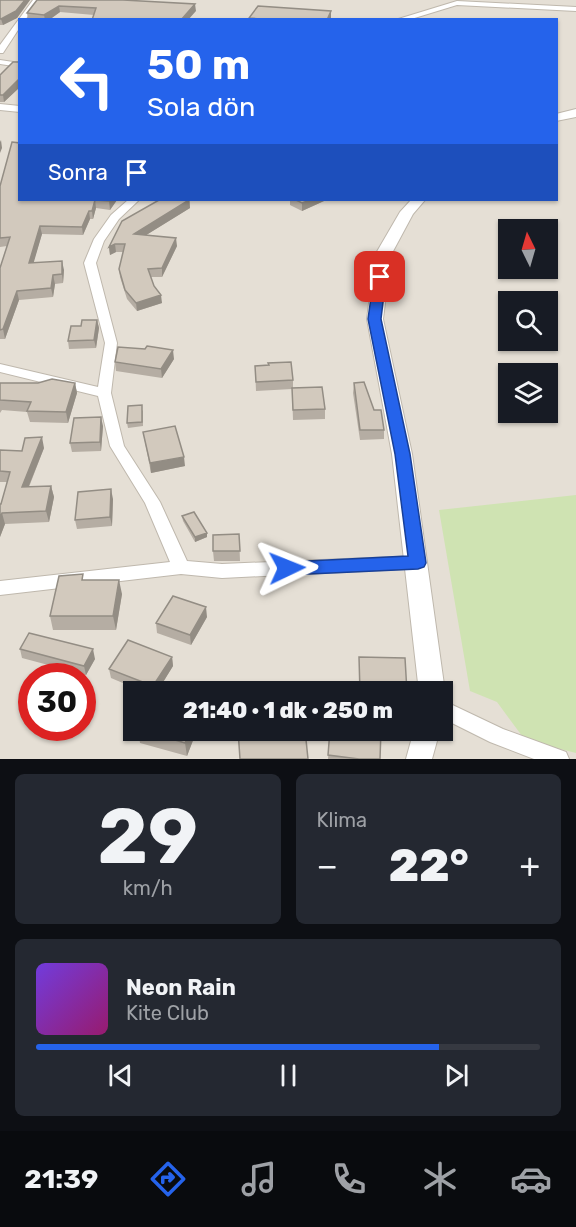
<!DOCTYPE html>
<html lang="tr">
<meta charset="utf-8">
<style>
:root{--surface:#171b24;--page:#242831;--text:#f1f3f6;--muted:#9ea1a6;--line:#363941;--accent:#2563eb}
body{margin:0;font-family:Rubik,sans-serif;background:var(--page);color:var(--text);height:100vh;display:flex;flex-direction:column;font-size:22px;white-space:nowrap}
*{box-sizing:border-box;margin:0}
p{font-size:20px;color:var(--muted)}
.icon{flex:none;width:33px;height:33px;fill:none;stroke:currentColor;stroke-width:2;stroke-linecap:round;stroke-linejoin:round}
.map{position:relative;height:759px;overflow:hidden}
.sheet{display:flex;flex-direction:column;gap:15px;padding:15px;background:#0d0f14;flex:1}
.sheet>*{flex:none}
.hud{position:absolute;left:18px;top:18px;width:540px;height:183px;border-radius:0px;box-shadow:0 2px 4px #0004;background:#2563eb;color:#fff;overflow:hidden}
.needle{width:39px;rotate:355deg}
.buttons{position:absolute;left:498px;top:219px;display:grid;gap:12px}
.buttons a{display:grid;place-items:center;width:60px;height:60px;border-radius:0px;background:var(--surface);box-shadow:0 2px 4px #0004;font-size:30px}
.speed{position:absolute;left:18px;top:663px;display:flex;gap:12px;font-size:30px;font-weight:700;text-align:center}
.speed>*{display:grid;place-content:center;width:78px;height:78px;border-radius:50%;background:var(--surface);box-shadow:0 2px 4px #0004;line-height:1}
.speed .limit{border:9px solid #d22;background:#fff;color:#111}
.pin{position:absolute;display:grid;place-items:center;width:51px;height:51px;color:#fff;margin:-26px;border-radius:12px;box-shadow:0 3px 9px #0006}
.me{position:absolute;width:66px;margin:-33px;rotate:88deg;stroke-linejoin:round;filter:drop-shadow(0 0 4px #0008)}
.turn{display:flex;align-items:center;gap:21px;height:126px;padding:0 30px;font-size:27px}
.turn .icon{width:78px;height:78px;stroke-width:2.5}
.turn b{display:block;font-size:42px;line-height:51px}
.then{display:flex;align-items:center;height:57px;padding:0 30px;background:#0003;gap:12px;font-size:22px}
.big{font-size:45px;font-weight:800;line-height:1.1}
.sheet .widget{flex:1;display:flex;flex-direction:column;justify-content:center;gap:9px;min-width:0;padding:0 21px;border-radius:9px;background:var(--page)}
.sheet .dial{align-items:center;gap:0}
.dial b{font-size:78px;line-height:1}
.song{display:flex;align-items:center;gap:18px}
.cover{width:72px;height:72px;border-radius:9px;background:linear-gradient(135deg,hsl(260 70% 55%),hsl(320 70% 35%))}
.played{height:6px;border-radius:3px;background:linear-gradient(90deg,var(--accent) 80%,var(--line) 80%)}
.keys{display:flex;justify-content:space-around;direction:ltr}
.heat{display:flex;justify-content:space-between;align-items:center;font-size:33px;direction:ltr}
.sheet .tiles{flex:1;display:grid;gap:15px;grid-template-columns:1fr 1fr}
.widget:last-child{grid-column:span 2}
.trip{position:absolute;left:123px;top:681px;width:330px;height:60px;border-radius:0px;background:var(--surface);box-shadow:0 2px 4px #0004;font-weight:800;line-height:60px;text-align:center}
.dock{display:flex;height:96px;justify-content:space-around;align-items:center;background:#090b0e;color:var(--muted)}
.dock .icon{width:42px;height:42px}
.dock .on{color:var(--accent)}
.dock b{font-size:27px;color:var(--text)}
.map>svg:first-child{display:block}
.residential{fill:#e5dfd5;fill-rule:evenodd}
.green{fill:#cfe3b2}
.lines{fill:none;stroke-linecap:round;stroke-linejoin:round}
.minor-casing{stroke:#bfb8ad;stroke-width:2}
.tertiary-casing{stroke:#bfb8ad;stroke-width:2}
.minor{fill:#fff;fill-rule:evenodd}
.tertiary{fill:#fff;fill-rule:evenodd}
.wall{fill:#b5ada3}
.shaded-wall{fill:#938d84}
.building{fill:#d2c9bd;stroke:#938d84;stroke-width:1.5}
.route{fill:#2563eb;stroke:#184099;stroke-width:1.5}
</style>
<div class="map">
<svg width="576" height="759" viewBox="0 0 576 759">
<rect width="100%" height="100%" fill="#f2eee6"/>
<path class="residential" d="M0,0H576V759H0ZM20,20H556V200H20ZM508,230H548V268H508ZM508,302H548V340H508ZM508,374H548V412H508ZM32,676H82V728H32ZM134,692H442V730H134Z"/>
<path class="green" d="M576,495V753L525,740L497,702L470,691L439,510Z"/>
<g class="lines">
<g class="minor-casing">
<path id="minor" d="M33,0H40L25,20H20V27L3,53H0V45Z
M457,1L576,7V11L457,5L408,20H395Z
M0,60L20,63V67L0,64Z
M0,104L20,106V112L0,110Z
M128,200H139L119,219L104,241L96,263L117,343L111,393L124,446L160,502L187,561L222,564L418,556L424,558L426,563L424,568L222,578L181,574L0,595V581L170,562L145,503L110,446L98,396L0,372V364L98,387L105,343L84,263L94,239L111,215Z
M442,700L503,729L566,752L569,759H534L490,742L442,718Z"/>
</g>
<g class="tertiary-casing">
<path id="tertiary" d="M576,109V117L556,121V114Z
M411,200H425L413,214L391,255L383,319L412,454L445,692L442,697V692H419L392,454L367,319L375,255L400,212Z
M414,730H440L432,759H406Z"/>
</g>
<use href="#minor" class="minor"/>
<use href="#tertiary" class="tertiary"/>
</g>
<path class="wall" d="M0,0H30L17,18L3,25H0Z
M37,0L196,11L94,15L60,12L49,20H28L27,13Z
M20,62V87L4,102H0V75Z
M0,186L20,200H117L110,210L96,208L93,219H90L83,235L42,234L33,263L64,270L63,283L55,284L53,297L19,300L5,339H0V268L7,246L0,247Z
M159,200H233L190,201V208L146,235L177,246L162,277H151L154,286L162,303L137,311L127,299L120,277L119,269L123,252H116L110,255L109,247Z
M290,200H324V201L302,211L290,205Z
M97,320L99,328L96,348L69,349L68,341L81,326Z
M174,359L162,378L116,371L115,362Z
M255,366L293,380V388L325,409V419L293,420L292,389L256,391Z
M0,383H75L77,393L68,423L30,422L27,412L2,410L0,413Z
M354,383L374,410L384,430V439L360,440L353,393Z
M143,410V426L128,428L127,423Z
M103,426L101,451L72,452L70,443Z
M143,432L185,466L151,473Z
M44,448L29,487L51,486L54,497L49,522L5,524L0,537L1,504L7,482H0V450L22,451Z
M113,499L112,526L77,529L75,520Z
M182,516L207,533V537L195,542L183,521Z
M239,534L240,561H214L213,551Z
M84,580L122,594L116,630H53L50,616Z
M207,617L191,645L157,633L156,623Z
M20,649L95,659L86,675L22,658Z
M172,657L173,666L157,692H144L111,678L109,669Z
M359,657L407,692H359Z
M138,730H197L187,756L140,743Z
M330,730L380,759H328Z"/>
<path class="shaded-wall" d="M25,0H30L17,18L3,25L1,19Z
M195,4L196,11L188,20H181Z
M59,6L60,12L49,20H45L44,15Z
M331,11V20H327Z
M18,80L20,87L4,102L3,95Z
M1,140L2,148L0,153V142Z
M95,200L96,208L93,219L92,211Z
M110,200H117L110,210L109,201Z
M189,200L190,208L135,242L134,234Z
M310,200H324V201L302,211V203Z
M89,211L90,219L83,235L82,227Z
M40,226L42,234L31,272L29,263Z
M176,238L177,246L162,277V268Z
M115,244L116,252L110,255L109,247Z
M62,261L64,270L63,283L62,274Z
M53,275L55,284L53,297L51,288Z
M17,291L19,300L5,339L3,329Z
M161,295L162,303L137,311L136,303Z
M97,320L99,328L96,348L94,340Z
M173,350L174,359L162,378L161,369Z
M75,383L77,393L68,423L66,412Z
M101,417L103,426L101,451L100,442Z
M42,437L44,448L24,498L22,487Z
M184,457L185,466L151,473L150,463Z
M51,486L54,497L49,522L46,511Z
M111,489L113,499L112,526L110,517Z
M2,513L5,524L0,537V518Z
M207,533V537L195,542V537Z
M119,580L122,594L116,630L113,616Z
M206,607L207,617L191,645L190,635Z
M93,649L95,659L86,675L84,666Z
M172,657L173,666L157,692H154L153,686Z
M190,730H197L187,756L185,743Z"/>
<path class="building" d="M0,0H25L16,11L1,19H0Z
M37,0H123L195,4L181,20H92L96,8L59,6L44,15L27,13Z
M258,6L331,11L327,20H272L249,18Z
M13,62H20V80H18L3,95H0V75Z
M12,142L20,143V200H110L109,201L95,200L92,211H89L82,227L40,226L29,263L62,261V274L53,275L51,288L17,291L3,329L0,330V268L10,237L0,238V186Z
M159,200H189L134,234L176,238L162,268L148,269L154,286L161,295L136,303L125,290L119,269L125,244H115L109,247L122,221Z
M296,200H310L302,203Z
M82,320H97L94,340L68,341L71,326H81Z
M147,346L173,350L161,369L115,362L118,347L145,349Z
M291,362L293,380L256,382L255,366L269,365L268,363Z
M52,379L75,383L66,412L27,411L31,402L0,400V383H38Z
M364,382L374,410H381L384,430H360L354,383Z
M322,387L325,409L293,410L292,388Z
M142,405V422L127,423L128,406Z
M101,417L100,442L70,443L74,418Z
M175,426L184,457L150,463L143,432Z
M42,437L22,487L51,486L46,511L2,513L0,518V504H1L10,472L0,471V450L22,451L25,438Z
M111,489L110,517L75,520L78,492Z
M194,512L207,533L195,537L182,516Z
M239,534L240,551H213V535Z
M83,574L82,580H119L113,616H50L59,576Z
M173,596L206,607L190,635L156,623Z
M29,633L93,649L84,666L20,649Z
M128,640L172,657L153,686L109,669Z
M359,657L405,658L407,692H360Z
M143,730H190L185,743Z
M238,730H305L308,759H240Z
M330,730H381L380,759H359L328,755Z"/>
<path class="route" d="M380,273L386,277L381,319L410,454L426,563L424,567L418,569L287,575L281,573L279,568L281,564L287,562L408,556L395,454L368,319L374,277Z"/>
</svg>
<div class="buttons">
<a><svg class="needle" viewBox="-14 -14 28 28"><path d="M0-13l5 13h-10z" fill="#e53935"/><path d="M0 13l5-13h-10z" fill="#9ea1a6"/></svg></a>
<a><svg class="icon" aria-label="search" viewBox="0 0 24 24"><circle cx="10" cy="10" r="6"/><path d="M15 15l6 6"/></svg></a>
<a><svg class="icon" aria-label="layers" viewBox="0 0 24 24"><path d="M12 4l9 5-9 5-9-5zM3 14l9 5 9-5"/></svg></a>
</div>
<div class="speed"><div class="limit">30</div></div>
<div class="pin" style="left:380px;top:277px;background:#d93025"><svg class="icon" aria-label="arrive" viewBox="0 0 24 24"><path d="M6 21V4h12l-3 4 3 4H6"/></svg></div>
<svg class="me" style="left:287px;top:568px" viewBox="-20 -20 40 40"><path d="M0-17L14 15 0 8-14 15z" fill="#2563eb" stroke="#fff" stroke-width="4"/></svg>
<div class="trip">21:40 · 1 dk · 250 m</div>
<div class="hud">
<div class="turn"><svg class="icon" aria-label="left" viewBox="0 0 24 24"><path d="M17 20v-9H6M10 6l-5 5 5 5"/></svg><div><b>50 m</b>Sola dön</div></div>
<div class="then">Sonra<svg class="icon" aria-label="arrive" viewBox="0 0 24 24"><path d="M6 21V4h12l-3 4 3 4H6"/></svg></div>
</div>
</div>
<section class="sheet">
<div class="tiles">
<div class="widget dial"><b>29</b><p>km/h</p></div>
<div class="widget"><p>Klima</p>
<div class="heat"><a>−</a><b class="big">22°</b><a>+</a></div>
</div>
<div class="widget">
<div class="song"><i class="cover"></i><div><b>Neon Rain</b><p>Kite Club</p></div></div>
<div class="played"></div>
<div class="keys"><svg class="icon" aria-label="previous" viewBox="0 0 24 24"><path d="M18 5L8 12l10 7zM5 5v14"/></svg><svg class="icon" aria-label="pause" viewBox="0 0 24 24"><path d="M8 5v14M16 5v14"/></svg><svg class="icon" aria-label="next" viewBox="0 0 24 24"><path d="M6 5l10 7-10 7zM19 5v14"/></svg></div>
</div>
</div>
</section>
<nav class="dock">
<b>21:39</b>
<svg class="icon on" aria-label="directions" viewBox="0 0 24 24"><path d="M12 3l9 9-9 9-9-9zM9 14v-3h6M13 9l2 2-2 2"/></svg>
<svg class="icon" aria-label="music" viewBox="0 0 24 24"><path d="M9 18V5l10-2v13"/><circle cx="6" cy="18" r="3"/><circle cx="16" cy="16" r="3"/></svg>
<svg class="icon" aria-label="phone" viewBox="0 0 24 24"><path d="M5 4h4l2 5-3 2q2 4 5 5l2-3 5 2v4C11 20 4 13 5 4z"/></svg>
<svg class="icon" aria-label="climate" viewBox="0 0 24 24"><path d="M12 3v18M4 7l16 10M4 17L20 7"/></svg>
<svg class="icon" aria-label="car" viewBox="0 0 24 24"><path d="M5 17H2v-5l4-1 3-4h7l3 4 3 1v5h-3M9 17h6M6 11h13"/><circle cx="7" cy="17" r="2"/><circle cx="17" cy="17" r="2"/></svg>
</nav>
